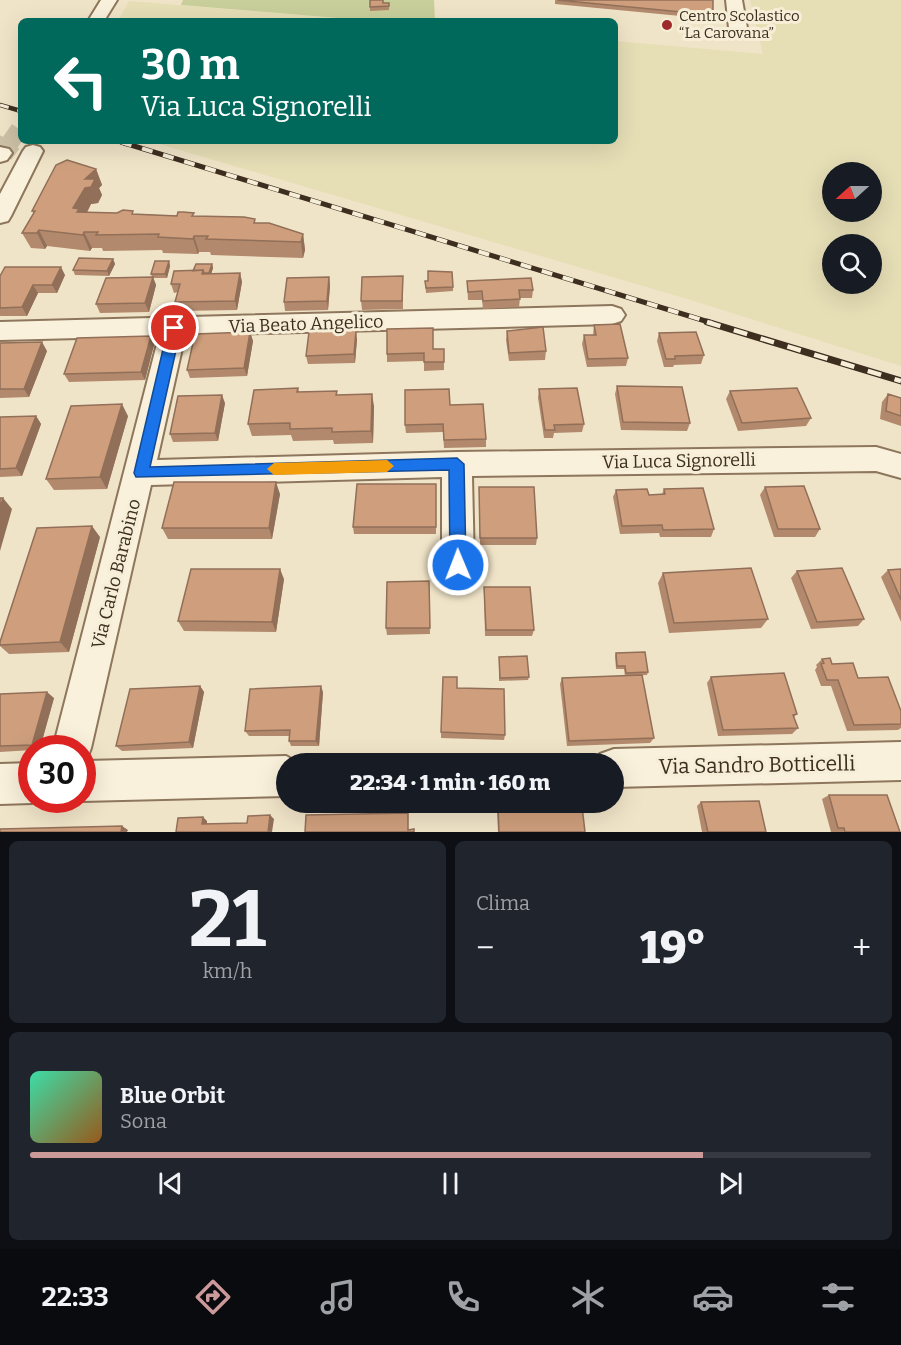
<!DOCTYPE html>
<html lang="it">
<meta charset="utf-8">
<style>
:root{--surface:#171b24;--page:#20242c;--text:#f1f3f6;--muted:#9ea1a6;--line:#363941;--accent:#cc999b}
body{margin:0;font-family:Bitter,serif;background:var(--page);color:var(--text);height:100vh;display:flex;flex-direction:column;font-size:22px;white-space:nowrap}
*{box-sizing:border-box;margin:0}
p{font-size:20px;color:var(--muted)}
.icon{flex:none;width:33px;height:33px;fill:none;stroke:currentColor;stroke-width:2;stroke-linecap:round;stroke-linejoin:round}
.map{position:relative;height:832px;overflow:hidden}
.sheet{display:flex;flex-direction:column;gap:9px;padding:9px;background:#0d0f14;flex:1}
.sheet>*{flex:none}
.guide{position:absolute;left:18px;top:18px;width:600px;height:126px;border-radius:9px;box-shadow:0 6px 24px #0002;background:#00695c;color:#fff;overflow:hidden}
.needle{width:39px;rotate:249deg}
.tools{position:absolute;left:822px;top:162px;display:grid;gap:12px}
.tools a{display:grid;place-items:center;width:60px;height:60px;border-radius:50%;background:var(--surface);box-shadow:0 6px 24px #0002;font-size:30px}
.speed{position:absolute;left:18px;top:735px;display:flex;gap:12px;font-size:30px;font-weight:700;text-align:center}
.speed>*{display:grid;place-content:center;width:78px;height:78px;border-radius:50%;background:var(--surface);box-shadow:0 6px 24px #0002;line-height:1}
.speed .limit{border:9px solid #d22;background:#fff;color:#111}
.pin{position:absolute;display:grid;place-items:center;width:51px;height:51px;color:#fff;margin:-26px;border:3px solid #fff;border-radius:50%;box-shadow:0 2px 6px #0007}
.me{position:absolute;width:66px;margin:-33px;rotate:359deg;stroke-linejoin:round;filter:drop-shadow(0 0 4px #0008)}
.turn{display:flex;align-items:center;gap:21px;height:126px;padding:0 24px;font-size:27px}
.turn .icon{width:78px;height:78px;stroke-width:2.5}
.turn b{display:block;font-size:42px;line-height:51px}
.big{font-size:45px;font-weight:800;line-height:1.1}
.sheet .widget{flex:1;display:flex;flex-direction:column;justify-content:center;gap:9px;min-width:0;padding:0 21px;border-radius:9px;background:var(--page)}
.sheet .dial{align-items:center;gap:0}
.dial b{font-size:78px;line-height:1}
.song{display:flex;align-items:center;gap:18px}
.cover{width:72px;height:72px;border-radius:9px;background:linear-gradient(135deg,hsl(160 70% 55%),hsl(30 70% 35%))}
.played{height:6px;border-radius:3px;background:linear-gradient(90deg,var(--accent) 80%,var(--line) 80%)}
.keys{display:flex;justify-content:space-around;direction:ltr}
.heat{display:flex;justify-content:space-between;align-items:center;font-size:33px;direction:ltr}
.sheet .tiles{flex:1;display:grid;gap:9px;grid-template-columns:1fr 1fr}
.widget:last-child{grid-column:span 2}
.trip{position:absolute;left:276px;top:753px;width:348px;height:60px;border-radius:30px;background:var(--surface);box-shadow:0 6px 24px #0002;font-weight:800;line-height:60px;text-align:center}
.menu{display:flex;height:96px;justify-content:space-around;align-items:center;background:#090b0e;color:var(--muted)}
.menu .icon{width:42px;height:42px}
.menu .selected{color:var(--accent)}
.menu b{font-size:27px;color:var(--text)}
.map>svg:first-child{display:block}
.farmland{fill:#e6deb5;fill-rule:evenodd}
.green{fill:#c9cf9b}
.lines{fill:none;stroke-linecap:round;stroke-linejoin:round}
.minor-tunnel-far1{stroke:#ccc0a6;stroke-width:18;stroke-dasharray:18 9;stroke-linecap:butt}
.minor-tunnel{stroke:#ccc0a6;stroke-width:23;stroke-dasharray:23 11;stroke-linecap:butt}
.minor-casing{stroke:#8d765c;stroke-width:4}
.minor{fill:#faf1dc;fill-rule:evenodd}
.rail-far2-casing{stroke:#3d2e20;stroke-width:4.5}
.rail-far1-casing{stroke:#3d2e20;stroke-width:5}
.rail-casing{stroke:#3d2e20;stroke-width:7}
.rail-far2{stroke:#f7eed8;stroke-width:3;stroke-dasharray:9;stroke-linecap:butt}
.rail-far1{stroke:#f7eed8;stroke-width:4;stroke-dasharray:11;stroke-linecap:butt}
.rail{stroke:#f7eed8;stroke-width:4.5;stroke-dasharray:14;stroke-linecap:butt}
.wall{fill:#b2896c}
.shaded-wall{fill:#916f58}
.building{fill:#cf9f7d;stroke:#916f58;stroke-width:1.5}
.route{fill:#1a73e8;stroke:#114b97;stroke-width:1.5}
.slow{fill:#f59e0b}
.poi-dot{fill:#9e2a2b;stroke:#f7eed8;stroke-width:2}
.labels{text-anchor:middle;stroke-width:6;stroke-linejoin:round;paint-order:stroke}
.far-poi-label{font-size:15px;fill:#3d2e20;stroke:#f7eed8;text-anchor:start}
.street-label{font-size:18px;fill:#3d2e20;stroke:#f7eed8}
.near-street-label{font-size:21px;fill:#3d2e20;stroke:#f7eed8}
</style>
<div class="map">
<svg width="901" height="832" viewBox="0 0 901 832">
<rect width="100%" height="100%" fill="#f0e4c8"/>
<path class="farmland" d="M750,0H901V366L684,298L149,141H615V41L763,54ZM832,172H872V212H832ZM832,244H872V284H832Z
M129,1L373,21H118Z"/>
<path class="green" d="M183,0H434L435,21H373L181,5Z"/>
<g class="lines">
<path class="minor-tunnel-far1" d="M9,144L21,127"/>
<path class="minor-tunnel" d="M2,153L10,142"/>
<g class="minor-casing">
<path id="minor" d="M101,0H117L104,21H88Z
M726,0H742L747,28L744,32L738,33L729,28Z
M33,145L40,147L43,151L11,216L8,221L0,223V194L23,151L26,147Z
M0,147L9,149L12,153L7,160L0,162Z
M612,306L621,309L625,315L621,321L612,324L185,335L157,460L457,452L876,447L901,454V478L876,471L472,476L474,565L470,575L458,580L446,575L442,565V477L151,485L91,748L86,761L286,756L300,764H286V796L82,801L79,800H82V748H53L159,336L0,340V322Z
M901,742V780L614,787V764H596L600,754L614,749Z
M32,763V800H40L32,803L0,804V764Z"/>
</g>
<use href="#minor" class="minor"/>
<g class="rail-far2-casing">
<path id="rail-far2" d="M0,105L21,111
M118,141L126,144"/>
</g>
<g class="rail-far1-casing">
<path id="rail-far1" d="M121,142L712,323"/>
</g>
<g class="rail-casing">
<path id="rail" d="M707,322L901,381"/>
</g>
<use href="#rail-far2" class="rail-far2"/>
<use href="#rail-far1" class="rail-far1"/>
<use href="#rail" class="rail"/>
</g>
<path class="wall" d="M555,0L713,15L712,19L555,4Z
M383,3H389V10L370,11V7Z
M96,169L102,185L99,188L102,195L98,203L91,204L87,213L195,216L256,223L303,234L305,250L303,258L211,255L210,252H199L198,254L163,253L162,250L103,251L102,248H92L90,251L47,246L45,249L31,248L22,233L34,214L32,211Z
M113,259L115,264L109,276L75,275L73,270Z
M169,261L170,266L167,278H153L156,285L149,312L100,313L96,304L152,277L151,274Z
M212,264L213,268L211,274L240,273L242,282L237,310L178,311L175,302L178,292L174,293L171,284L193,271Z
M65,275L57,293H38L27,316H0V276Z
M329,277L330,286L328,310L285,311L284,302Z
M425,281L453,287V291L426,293Z
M467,281L533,290L532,298H520L519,307L483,309L482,300H468Z
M403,284V309L362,310L361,301Z
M594,325L628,358L626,366L587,367L582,344L584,335H593Z
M507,331L546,351L545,360L509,361L506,340Z
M250,332L253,341L247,376L190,378L187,370Z
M659,333L704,355L701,364L674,365L673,367H664L657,341Z
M151,336L154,345L145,380L69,382L64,374Z
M357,339L355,363L308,364L306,356Z
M0,343L47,351L29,397L0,398Z
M433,349H444V370L424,371V361L387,362V354Z
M617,386L690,423L687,431L621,430L615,394Z
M298,388L299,392L337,391V395L374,406L373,443L334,444L333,440L293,441L291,435L252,436L248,424Z
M539,389L584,424L582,432L554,433L553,438H544L538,398Z
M730,391L811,418L806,426L738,431L726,399Z
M888,394L901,398V426L880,419L882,402Z
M225,403L218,441L173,442L170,434Z
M450,405L486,439V447L444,448L443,432L406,433L405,425Z
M36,416L41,424L22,476L0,477V417Z
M128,416L107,489L54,490L46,479Z
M436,484V534H354L353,527Z
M479,487L537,538L536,545H480Z
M765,487L820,529L815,537H774L760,495Z
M664,489L714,529L711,537H660L659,533L620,534L613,497L616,490L649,495L662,494Z
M280,494L272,539H168L162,528Z
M100,537L69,652L9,654L0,646V642Z
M901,569V622L881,577L888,570Z
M797,571L864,619L858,626L811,629L791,578Z
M663,573L768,619L761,628L669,633L658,583Z
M284,579L276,632L184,631L178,621Z
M429,581L430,634L387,635L386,628Z
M484,587L534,630L532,636H485Z
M616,653L648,672L647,675L625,676L624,669H616L615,656Z
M499,657L529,677L528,680L499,681Z
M822,659L858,678L901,711V728L898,730L847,731L831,686H821L815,670L817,667L816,665Z
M711,677L797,714L794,717L798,728L792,734L718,736L707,683Z
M562,678L654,738L650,743L567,746L560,684Z
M200,686L204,692L193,748L122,751L116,746Z
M457,688L505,735L504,740L441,738V732Z
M323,692L319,746H291L289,741V736H249L245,731Z
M0,694L54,698L40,748H32V750L0,752Z
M829,795L900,832H831L822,799Z
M701,802L766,832H702L697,806Z
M498,806L585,832H498L497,810Z"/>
<path class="shaded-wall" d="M96,169L102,185L99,188L102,195L98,203L91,204L83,219L73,208L85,188V179Z
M39,230L47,246L45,249L37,233Z
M84,232L92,248L90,251L83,235Z
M303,234L305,250L303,258L301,242Z
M194,236L199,252L198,254L193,239Z
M113,259L115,264L109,276L107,271Z
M169,261L170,266L167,278L165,274Z
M212,264L213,268L210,278L209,273Z
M61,267L65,275L57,293L52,285Z
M240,273L242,282L237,310L235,301Z
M153,277L156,285L149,312L145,303Z
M329,277L330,286L328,310L327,301Z
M33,285L38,293L27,316L22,307Z
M356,330L357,339L355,363L354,354Z
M250,332L253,341L247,376L244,368Z
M151,336L154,345L145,380L141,372Z
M42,342L47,351L29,397L24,389Z
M372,394L374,406L373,443L371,431Z
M222,395L225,403L218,441L215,433Z
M122,404L128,416L107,489L100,477Z
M36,416L41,424L22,476L16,468Z
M276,482L280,494L272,539L269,528Z
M3,498L12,509L0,551V508Z
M92,526L100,537L69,652L60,642Z
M280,569L284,579L276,632L272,622Z
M200,686L204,692L193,748L189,742Z
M321,686L323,692L319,746L316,741Z
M47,692L54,698L40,748H37L32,745Z
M270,815L274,819L272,832H268Z
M203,817L207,821V828L202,824Z
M122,826L128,830L127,832H121Z"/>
<path class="building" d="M370,0H383V3H389V6L370,7Z
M557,0H713V15Z
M67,160L96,169L85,179H95L91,187L85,188L73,208L79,209L77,212L117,213L123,210L133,211L132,214L177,216L178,212H183L194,213L192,216L244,217L255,219L254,223H269L303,234L301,242L206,239L208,236H194L193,239L158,237L159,234L96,235L98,232H84L83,235L39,230L37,233H22L35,211H32L56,165Z
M79,258L113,259L107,271L73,270Z
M155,261H169L165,274H151Z
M196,264H212L209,273H204L203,270L193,271Z
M5,267H61L52,285H33L22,307L0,308V276Z
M203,270L202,274L240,273L235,301L175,302L180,284H171L174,271Z
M428,271L452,272L453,287L426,288L425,281H428Z
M403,276L402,301H361L362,277Z
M153,277L145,303L96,304L106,278Z
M329,277L327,301L284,302L287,278Z
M531,278L533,290H519L520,299L483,301L482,291L468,292L467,281Z
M620,324L628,358L588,359L584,335H596L594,325Z
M543,327L546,351L509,353L507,331Z
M433,328V349H444V362H424V353L387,354V329Z
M356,330L354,354L306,356L309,332Z
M250,332L244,368L187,370L195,334Z
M696,332L704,355L675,356V359H666L659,333Z
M151,336L141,372L64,374L77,338Z
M42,342L24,389H0V343Z
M617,386L682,387L690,423L623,422Z
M298,388L297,392L337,391L336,395L372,394L371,431L332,432V428L290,429V423L248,424L254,390Z
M577,388L584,424L554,425L555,430H545L539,389Z
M797,388L811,418L742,423L730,391Z
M449,389L450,405L483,404L486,439L444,440L443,424L405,425V390Z
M888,394L901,398V416L886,411Z
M222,395L215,433L170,434L178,396Z
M122,404L100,477L46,479L71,406Z
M36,416L16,468L0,469V417Z
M174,482H276L269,528H162Z
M357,484H436V527H353Z
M804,486L820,529H778L765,487Z
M479,487H534L537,538H480Z
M703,488L714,529L663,530L662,525L622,526L616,490L647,489L649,495L665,494L664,489Z
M0,498H3L0,508Z
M92,526L60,642L0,645V642L37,528Z
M751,568L768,619L674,623L663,573Z
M842,568L864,619L817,622L797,571Z
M191,569H280L272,622L178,621Z
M901,569V600L888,570Z
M429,581L430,628H386L387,582Z
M484,587H530L534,630H486Z
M645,652L648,672L626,673L625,666H617L616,653Z
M527,656L529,677L500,678L499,657Z
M830,658L832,664L853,663L858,678L888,677L901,711V724L854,725L838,680H827L821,664L824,663L822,659Z
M784,673L797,714L793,715L798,728L723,730L711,677Z
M642,675L654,738L569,741L562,678Z
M443,677H457V688L504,689L505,735L441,732Z
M200,686L189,742L116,746L130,689Z
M321,686L316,741H289L290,730L245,731L250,689Z
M47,692L32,745L0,746V694Z
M829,795H887L900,832H845L844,828H838Z
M759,801L766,832H708L701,802Z
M498,806H582L585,832H499Z
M408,813V830L414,829V832H305L306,815Z
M270,815L268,832H176L178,818L203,817L202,824L247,823L248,816Z
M122,826L121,832H0V829Z"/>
<path class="route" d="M174,324L181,328L150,467L457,458L464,464L466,565L464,570H453L450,565L449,470L136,477L134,473L168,328Z"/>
<path class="slow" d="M387,460L394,466L387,472L274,475L267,469L274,463Z"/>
<circle class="poi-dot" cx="667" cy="25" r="6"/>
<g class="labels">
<g class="far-poi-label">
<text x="679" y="21">Centro Scolastico<tspan x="679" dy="17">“La Carovana”</tspan></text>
</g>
<g class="street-label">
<text transform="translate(306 324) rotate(-2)" y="6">Via Beato Angelico</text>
<text transform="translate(679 461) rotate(-1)" y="6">Via Luca Signorelli</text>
<text transform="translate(116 574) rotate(-76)" y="6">Via Carlo Barabino</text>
</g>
<g class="near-street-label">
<text transform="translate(757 765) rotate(-1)" y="7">Via Sandro Botticelli</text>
</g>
</g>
</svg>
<div class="tools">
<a><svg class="needle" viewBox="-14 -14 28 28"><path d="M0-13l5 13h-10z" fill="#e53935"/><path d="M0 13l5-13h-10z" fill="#9ea1a6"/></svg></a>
<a><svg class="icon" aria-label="search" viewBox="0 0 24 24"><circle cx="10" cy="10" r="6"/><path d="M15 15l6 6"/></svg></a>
</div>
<div class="speed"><div class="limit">30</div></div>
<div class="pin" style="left:174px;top:328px;background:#d93025"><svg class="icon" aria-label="arrive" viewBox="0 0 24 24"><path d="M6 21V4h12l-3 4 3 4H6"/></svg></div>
<svg class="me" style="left:458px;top:565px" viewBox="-20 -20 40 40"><circle r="17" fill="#1a73e8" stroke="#fff" stroke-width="3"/><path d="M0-11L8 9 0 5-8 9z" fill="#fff"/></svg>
<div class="trip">22:34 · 1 min · 160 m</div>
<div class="guide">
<div class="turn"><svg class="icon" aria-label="left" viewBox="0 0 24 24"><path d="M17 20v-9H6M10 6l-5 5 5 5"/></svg><div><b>30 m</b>Via Luca Signorelli</div></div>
</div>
</div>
<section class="sheet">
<div class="tiles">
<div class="widget dial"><b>21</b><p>km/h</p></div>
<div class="widget"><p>Clima</p>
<div class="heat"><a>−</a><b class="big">19°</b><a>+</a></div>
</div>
<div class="widget">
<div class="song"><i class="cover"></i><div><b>Blue Orbit</b><p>Sona</p></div></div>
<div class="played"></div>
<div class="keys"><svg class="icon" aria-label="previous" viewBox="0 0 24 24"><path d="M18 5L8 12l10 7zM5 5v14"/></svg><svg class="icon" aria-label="pause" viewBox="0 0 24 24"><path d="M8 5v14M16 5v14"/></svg><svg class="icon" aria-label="next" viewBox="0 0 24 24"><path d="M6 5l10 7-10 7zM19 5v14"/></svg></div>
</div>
</div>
</section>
<nav class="menu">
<b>22:33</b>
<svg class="icon selected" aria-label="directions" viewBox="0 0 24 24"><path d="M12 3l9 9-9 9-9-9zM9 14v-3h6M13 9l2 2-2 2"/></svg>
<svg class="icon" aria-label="music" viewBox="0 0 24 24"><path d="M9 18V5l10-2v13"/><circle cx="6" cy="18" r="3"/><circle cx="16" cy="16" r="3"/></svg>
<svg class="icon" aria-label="phone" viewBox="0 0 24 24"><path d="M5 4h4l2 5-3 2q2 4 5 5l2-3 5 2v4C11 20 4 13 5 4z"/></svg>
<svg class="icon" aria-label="climate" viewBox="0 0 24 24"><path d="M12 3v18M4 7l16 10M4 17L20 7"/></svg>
<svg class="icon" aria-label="car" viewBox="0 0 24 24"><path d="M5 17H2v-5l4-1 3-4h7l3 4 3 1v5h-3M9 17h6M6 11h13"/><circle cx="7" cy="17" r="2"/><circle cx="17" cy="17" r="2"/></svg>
<svg class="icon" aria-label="filters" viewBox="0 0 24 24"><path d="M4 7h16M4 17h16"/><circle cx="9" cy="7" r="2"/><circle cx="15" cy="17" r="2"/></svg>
</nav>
